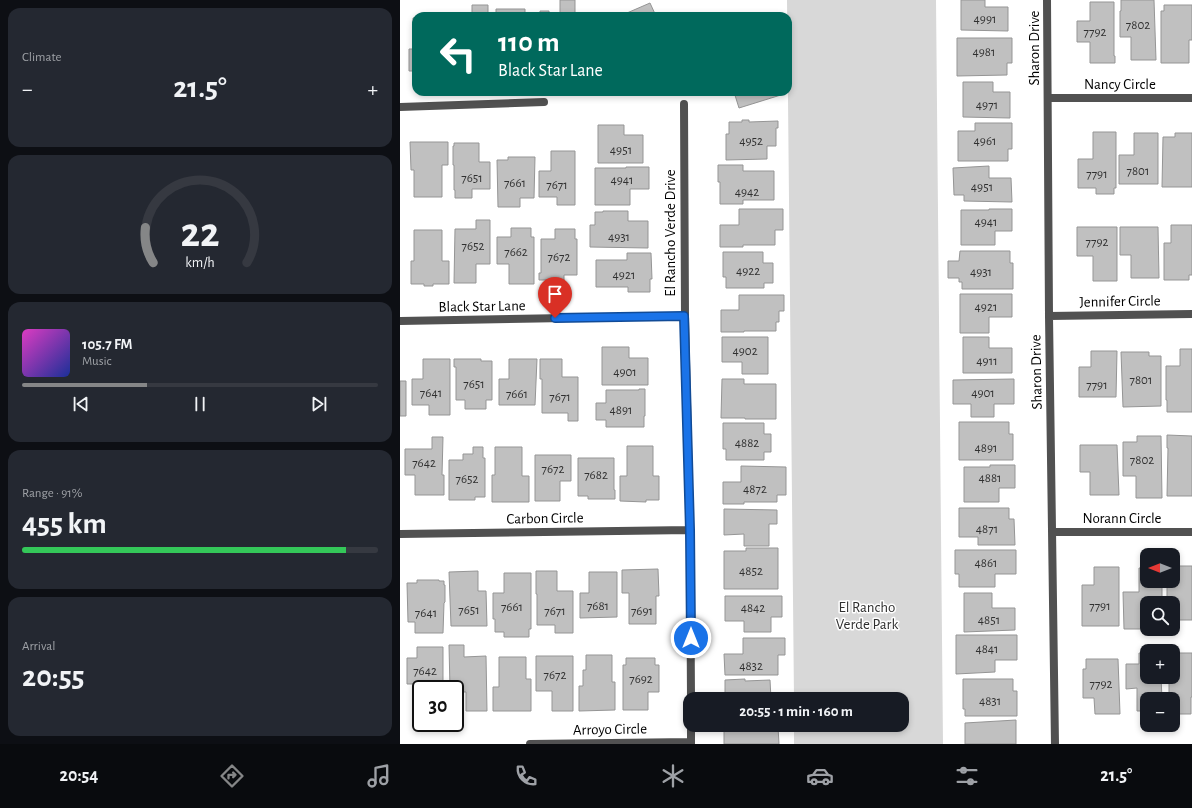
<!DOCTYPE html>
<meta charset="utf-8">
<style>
:root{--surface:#171b24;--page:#242831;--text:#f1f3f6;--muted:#9ea1a6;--line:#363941;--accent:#858687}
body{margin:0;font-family:"Alegreya Sans",sans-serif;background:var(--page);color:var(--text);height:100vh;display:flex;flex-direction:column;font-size:15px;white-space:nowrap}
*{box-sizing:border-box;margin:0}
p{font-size:13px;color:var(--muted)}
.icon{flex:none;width:22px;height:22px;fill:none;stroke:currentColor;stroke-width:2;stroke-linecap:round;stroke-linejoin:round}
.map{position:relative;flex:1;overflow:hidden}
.side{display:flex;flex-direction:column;gap:8px;padding:8px;background:#0d0f14;width:400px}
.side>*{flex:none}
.guide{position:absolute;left:12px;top:12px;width:380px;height:84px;border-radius:12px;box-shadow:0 2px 6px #0003;background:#00695c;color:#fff;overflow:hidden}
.needle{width:26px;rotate:270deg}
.buttons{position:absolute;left:740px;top:548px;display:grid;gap:8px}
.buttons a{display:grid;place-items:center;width:40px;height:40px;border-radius:8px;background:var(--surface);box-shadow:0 2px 6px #0003;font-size:20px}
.speed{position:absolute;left:12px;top:680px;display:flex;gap:8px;font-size:20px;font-weight:700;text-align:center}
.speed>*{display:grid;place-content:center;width:52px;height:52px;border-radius:50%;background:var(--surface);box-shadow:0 2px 6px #0003;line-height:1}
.speed .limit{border:2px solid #111;border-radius:6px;background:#fff;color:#111}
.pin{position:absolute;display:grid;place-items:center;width:34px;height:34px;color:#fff;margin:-41px -17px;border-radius:50% 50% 50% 0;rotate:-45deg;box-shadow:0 0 4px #0007}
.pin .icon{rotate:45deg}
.me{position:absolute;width:44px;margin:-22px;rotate:0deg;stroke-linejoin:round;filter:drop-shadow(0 0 3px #0008)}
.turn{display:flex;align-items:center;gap:14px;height:84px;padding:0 20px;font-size:18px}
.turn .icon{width:52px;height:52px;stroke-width:2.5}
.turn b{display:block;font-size:28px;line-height:34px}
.big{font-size:30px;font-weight:700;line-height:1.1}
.side .card{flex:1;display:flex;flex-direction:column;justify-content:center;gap:6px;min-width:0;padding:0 14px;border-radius:12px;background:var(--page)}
.side .dial{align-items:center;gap:0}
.dial svg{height:104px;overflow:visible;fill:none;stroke:var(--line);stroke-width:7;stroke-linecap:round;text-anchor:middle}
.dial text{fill:var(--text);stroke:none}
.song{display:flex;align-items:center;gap:12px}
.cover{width:48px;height:48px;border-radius:6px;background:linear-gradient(135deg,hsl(310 70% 55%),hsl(230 70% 35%))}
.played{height:4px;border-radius:2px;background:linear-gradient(90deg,var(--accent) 35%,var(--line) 35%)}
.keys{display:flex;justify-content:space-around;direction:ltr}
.heat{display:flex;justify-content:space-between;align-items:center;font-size:22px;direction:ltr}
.charge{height:6px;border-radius:3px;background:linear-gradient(90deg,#34c759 91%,var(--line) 0)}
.trip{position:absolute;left:283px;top:692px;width:226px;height:40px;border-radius:12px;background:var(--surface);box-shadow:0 2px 6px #0003;font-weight:700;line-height:40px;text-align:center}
.tab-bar{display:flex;height:64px;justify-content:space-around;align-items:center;background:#090b0e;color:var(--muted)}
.tab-bar .icon{width:28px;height:28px}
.tab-bar .active{color:var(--accent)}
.tab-bar b{font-size:18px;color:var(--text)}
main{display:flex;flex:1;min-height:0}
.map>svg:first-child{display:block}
.green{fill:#d8d8d8}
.building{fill:#c0c0c0;stroke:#959595}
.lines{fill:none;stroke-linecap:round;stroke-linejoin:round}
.minor{stroke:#515151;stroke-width:8}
.route-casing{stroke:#114b97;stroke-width:10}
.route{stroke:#1a73e8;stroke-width:7}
.labels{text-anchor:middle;stroke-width:3;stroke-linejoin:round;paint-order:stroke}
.number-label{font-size:13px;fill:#303030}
.street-label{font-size:15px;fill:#000;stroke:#fff}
.park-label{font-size:15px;fill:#2f2f2f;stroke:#fff}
</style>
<main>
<section class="side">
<div class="card"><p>Climate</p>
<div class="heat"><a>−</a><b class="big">21.5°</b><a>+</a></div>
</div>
<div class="card dial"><svg viewBox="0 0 100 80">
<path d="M14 69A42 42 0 1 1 86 69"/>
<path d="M14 69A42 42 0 0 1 8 42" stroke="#858687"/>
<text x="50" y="56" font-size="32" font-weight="700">22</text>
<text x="50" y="72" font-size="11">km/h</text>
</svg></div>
<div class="card">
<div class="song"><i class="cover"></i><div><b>105.7 FM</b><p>Music</p></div></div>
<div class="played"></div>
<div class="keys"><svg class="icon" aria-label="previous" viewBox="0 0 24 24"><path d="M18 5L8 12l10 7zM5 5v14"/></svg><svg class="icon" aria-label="pause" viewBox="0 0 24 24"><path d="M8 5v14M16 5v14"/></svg><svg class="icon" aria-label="next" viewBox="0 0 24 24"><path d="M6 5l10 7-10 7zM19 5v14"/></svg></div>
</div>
<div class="card"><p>Range · 91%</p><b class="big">455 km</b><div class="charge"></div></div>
<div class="card"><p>Arrival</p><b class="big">20:55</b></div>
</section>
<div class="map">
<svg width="792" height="744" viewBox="0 0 792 744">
<rect width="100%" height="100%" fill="#fff"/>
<path class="green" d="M387,0H536L543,744H394V725H502V699H394Z"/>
<path class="building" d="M160,0H175V16H137V14H140V11H149V14H160Z
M561,0H585V7H608V31L561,30Z
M721,0H754L756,60H731V37H720V11H721Z
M690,2H714V56H715V63H690V42H677V21H690Z
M250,3L256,16H220Z
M72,5H88V15L89,16H53V15H72Z
M764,5H792V40H789V63H761V11H764Z
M96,9H125V16H96Z
M13,18H16V71H9V49H13Z
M557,38H612V63H607V75L557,76Z
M563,82H593V92H610V118L563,117Z
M334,92H383L384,94L339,108Z
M342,120H349V122L378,121V128H376V146H367V159L326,160V134H329V122H342Z
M575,123H612V149H608V161H558V131H575Z
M198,125H224V135H243V163H198Z
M693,132H716V188H714V194H696V188H678V159H693Z
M734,133H758V184H719V155H734Z
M775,133H792V187H762L763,137H775Z
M10,142H48V165H42V197H14V170H11Z
M54,143H79V162H90V189H72V198H55V190H54V165H53V146H54Z
M151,151H175V205H157V197H139V171H151Z
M108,157H135L134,198H120V207H98L97,160H108Z
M318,165H343V171H374V200H343V204H320V182H318Z
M589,166V178H611L612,202L564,201V195H554L553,168Z
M226,167H249V189H230V205H195V168H226Z
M339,209H383V230H375V245H343V247H320V225H339Z
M589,209H612V231H595V245H561V210H589Z
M203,211H228V221H248V248L190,247V225H195V212H203Z
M76,220H90V264H76V283H54L55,229H76Z
M771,225H792V275H789V280H764V243H771Z
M677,227H717V281H693V256H677Z
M720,227H758L759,278H731V255H720Z
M111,228H131V237H134V284H109V264H97V237H111Z
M155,229H175V239H177V275H164V280H139V273H141V239H155Z
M14,230H42V261H49V284H33V286H24V284H11V261H14Z
M560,251H610V263H613V289H562V282H559V278H548V261H559Z
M323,252H363V263H373V283H364V288H326V277H323Z
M227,253H251L252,279H250V292H228V287H196V260H227Z
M560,294H612V317H589V333H560Z
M339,295H384V311H379V322H376V331H344V332H321V310H339Z
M322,337H368V374H342V362H322Z
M563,337H589V348H612V373H563Z
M202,347H229V358H248V385H202Z
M780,349H792V412H767V400H766V366H780Z
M691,351H717L716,397H679V367H691Z
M721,352H749V356H761V406L723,407Z
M23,359H50V415H29V405H12V379H23Z
M54,359H81V361H92V400H86V409H65V400H56V367H54Z
M109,359H137L135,405H99V379H109Z
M140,359H162V377H178V421H168V413H142V379H140Z
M322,379H344V384H376V419H345V418H321Z
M614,379V404H594V417H571V404H553V380Z
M0,381H6V416H0Z
M239,389H245V416H244V427H206V420H196V403H206V390H239Z
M559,422H609V434H613V460H559Z
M323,423H364V434H371V452H364V460H326V449H323Z
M767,435L792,436V496H767L768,448H767Z
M737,436H761L762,498H736V476H723V442H737Z
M32,437H43L42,475H44V495H15V475H5V449H32Z
M680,445H717L719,495H690V472H680Z
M227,446H253V476H259V500H246V502L220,501V476H227Z
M73,447H83V458H85V497H75V500H49V460H63V454H73Z
M95,447H122V476H129V502H92V475H95Z
M135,455H171V481H160V501H135Z
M178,458H214V490H215V499H188V496H178Z
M590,465H615V488H599V502H564V467H590Z
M341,466L386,467V495H377V502H344V504H323V482H341Z
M559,508H609V519H614L615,545H578V537H559Z
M324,509L377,510V524H369V546H344V534L324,535Z
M346,548H378V589H324V551H346Z
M555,550H616V574H595V587H559V574H555Z
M779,566H792V620H773V603H767V581H773V571H779Z
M694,567H719V626H682V585H694Z
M739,568H747V581H762V603H747V629H762H724L723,592H739Z
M258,569L259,596H256V624H229V593H222V570Z
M78,571V591H86L87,626H51L49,572Z
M136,571H157V591H173V633H155V625H137V594H136Z
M189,572H217V617L180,618V593H189Z
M104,573H131V629H129V637H104V632H95V619H93V593H104Z
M17,580H39V581H44V585H45V602L44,603L43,633H15V622H8L7,583H17Z
M564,593H592V608H615V630L564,632Z
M325,596H382V617H371V632H344V621H325Z
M556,635H617V660H595V672L556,674Z
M343,638H385V655H378V675H325L324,654H343Z
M49,645H64V657L86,656L87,711H66V692H55V689H50Z
M17,647H43V682H44V689H21V703H17V684H7V658H17Z
M739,653H747V677H761L762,699H747V711H737V688L726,689V664H739Z
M776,653H792V697H791V714H773V699H769V677H773V664H776Z
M186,655H212V682H215V710L179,711V686H183V670H186Z
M136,656H173V711H152V691H136Z
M99,657H126V679H131V711H93V687H99Z
M226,658H255V665H259V692H248V710H223V665H226Z
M686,659H718L720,714H695L694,698H683V669H686Z
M345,679V681L370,680L371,699H325V680Z
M563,679H613V691H617V716H565V709H563Z
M616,720V744H565V723Z
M324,725H351V727H378L379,744H324Z"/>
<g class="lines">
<path class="minor" d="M647,0L649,316L655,744
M648,98H792
M284,104L285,316L290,530L291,699
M0,107L144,102
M649,316L792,314
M0,321L285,316
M652,532H792
M0,534L290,530
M291,725V744
M130,744L291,742"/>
</g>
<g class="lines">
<g class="route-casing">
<path id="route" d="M155,318L284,316L290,530L291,638"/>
</g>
<use href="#route" class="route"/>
</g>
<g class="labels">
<g class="number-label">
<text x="585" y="23">4991</text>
<text x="738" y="29">7802</text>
<text x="695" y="36">7792</text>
<text x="584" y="56">4981</text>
<text x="587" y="109">4971</text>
<text x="351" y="145">4952</text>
<text x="585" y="145">4961</text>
<text x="221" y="154">4951</text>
<text x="738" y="175">7801</text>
<text x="697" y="178">7791</text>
<text x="72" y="182">7651</text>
<text x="222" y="184">4941</text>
<text x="115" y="187">7661</text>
<text x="157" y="189">7671</text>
<text x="582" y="191">4951</text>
<text x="347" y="196">4942</text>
<text x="586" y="226">4941</text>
<text x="219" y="241">4931</text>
<text x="697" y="246">7792</text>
<text x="73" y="250">7652</text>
<text x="116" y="256">7662</text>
<text x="159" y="261">7672</text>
<text x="348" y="275">4922</text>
<text x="581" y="276">4931</text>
<text x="224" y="279">4921</text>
<text x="586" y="311">4921</text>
<text x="345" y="355">4902</text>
<text x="587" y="365">4911</text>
<text x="225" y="376">4901</text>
<text x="741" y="384">7801</text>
<text x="74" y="388">7651</text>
<text x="697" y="389">7791</text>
<text x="31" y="397">7641</text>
<text x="583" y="397">4901</text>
<text x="117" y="398">7661</text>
<text x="160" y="401">7671</text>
<text x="221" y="414">4891</text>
<text x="347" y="447">4882</text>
<text x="586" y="452">4891</text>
<text x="742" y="464">7802</text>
<text x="24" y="467">7642</text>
<text x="153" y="473">7672</text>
<text x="196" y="479">7682</text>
<text x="590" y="482">4881</text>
<text x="67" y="483">7652</text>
<text x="355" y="493">4872</text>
<text x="587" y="533">4871</text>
<text x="586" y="567">4861</text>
<text x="351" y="575">4852</text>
<text x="198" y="610">7681</text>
<text x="700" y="610">7791</text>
<text x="112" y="611">7661</text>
<text x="353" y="612">4842</text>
<text x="69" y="614">7651</text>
<text x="155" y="615">7671</text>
<text x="242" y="615">7691</text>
<text x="26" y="617">7641</text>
<text x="589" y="624">4851</text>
<text x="587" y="653">4841</text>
<text x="351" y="670">4832</text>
<text x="25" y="675">7642</text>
<text x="155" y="679">7672</text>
<text x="241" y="683">7692</text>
<text x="701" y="688">7792</text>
<text x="590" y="705">4831</text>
</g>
<g class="street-label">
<text transform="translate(634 48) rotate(-90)" y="5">Sharon Drive</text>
<text x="720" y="89">Nancy Circle</text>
<text transform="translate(270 233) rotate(-90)" y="5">El Rancho Verde Drive</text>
<text transform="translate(720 301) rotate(-1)" y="5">Jennifer Circle</text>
<text transform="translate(82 306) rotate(-1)" y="5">Black Star Lane</text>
<text transform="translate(636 372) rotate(-91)" y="5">Sharon Drive</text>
<text transform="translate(145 518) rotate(-1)" y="5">Carbon Circle</text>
<text x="722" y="523">Norann Circle</text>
<text transform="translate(210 729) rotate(-1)" y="5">Arroyo Circle</text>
</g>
<g class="park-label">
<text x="467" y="612">El Rancho<tspan x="467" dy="17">Verde Park</tspan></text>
</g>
</g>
</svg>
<div class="buttons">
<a><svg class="needle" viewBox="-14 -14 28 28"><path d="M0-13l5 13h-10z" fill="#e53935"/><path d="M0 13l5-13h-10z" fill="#9ea1a6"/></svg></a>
<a><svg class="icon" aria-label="search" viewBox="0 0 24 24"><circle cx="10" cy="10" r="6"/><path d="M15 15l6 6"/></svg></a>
<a>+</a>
<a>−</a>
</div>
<div class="speed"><div class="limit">30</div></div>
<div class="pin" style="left:155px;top:318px;background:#d93025"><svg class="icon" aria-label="arrive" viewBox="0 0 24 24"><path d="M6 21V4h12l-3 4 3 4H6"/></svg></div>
<svg class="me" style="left:291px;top:638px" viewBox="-20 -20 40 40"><circle r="17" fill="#1a73e8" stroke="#fff" stroke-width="3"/><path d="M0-11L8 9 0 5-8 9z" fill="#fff"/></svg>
<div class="trip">20:55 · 1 min · 160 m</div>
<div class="guide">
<div class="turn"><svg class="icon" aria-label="left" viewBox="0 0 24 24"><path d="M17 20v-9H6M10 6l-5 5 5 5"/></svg><div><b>110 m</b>Black Star Lane</div></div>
</div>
</div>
</main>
<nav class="tab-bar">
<b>20:54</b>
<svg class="icon active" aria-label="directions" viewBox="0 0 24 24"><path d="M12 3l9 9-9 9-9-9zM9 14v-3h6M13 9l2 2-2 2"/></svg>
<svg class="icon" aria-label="music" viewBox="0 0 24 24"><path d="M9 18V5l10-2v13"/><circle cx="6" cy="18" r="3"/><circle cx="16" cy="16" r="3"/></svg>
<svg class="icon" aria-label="phone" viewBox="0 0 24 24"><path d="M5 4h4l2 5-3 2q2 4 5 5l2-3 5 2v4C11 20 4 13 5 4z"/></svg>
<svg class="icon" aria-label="climate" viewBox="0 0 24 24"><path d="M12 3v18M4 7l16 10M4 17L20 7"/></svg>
<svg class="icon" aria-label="car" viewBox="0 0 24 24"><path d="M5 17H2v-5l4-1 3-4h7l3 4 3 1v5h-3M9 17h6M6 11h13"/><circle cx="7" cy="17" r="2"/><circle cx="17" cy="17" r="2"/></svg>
<svg class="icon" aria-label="filters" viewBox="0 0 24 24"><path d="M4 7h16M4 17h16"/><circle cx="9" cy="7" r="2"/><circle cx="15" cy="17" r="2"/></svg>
<b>21.5°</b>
</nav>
